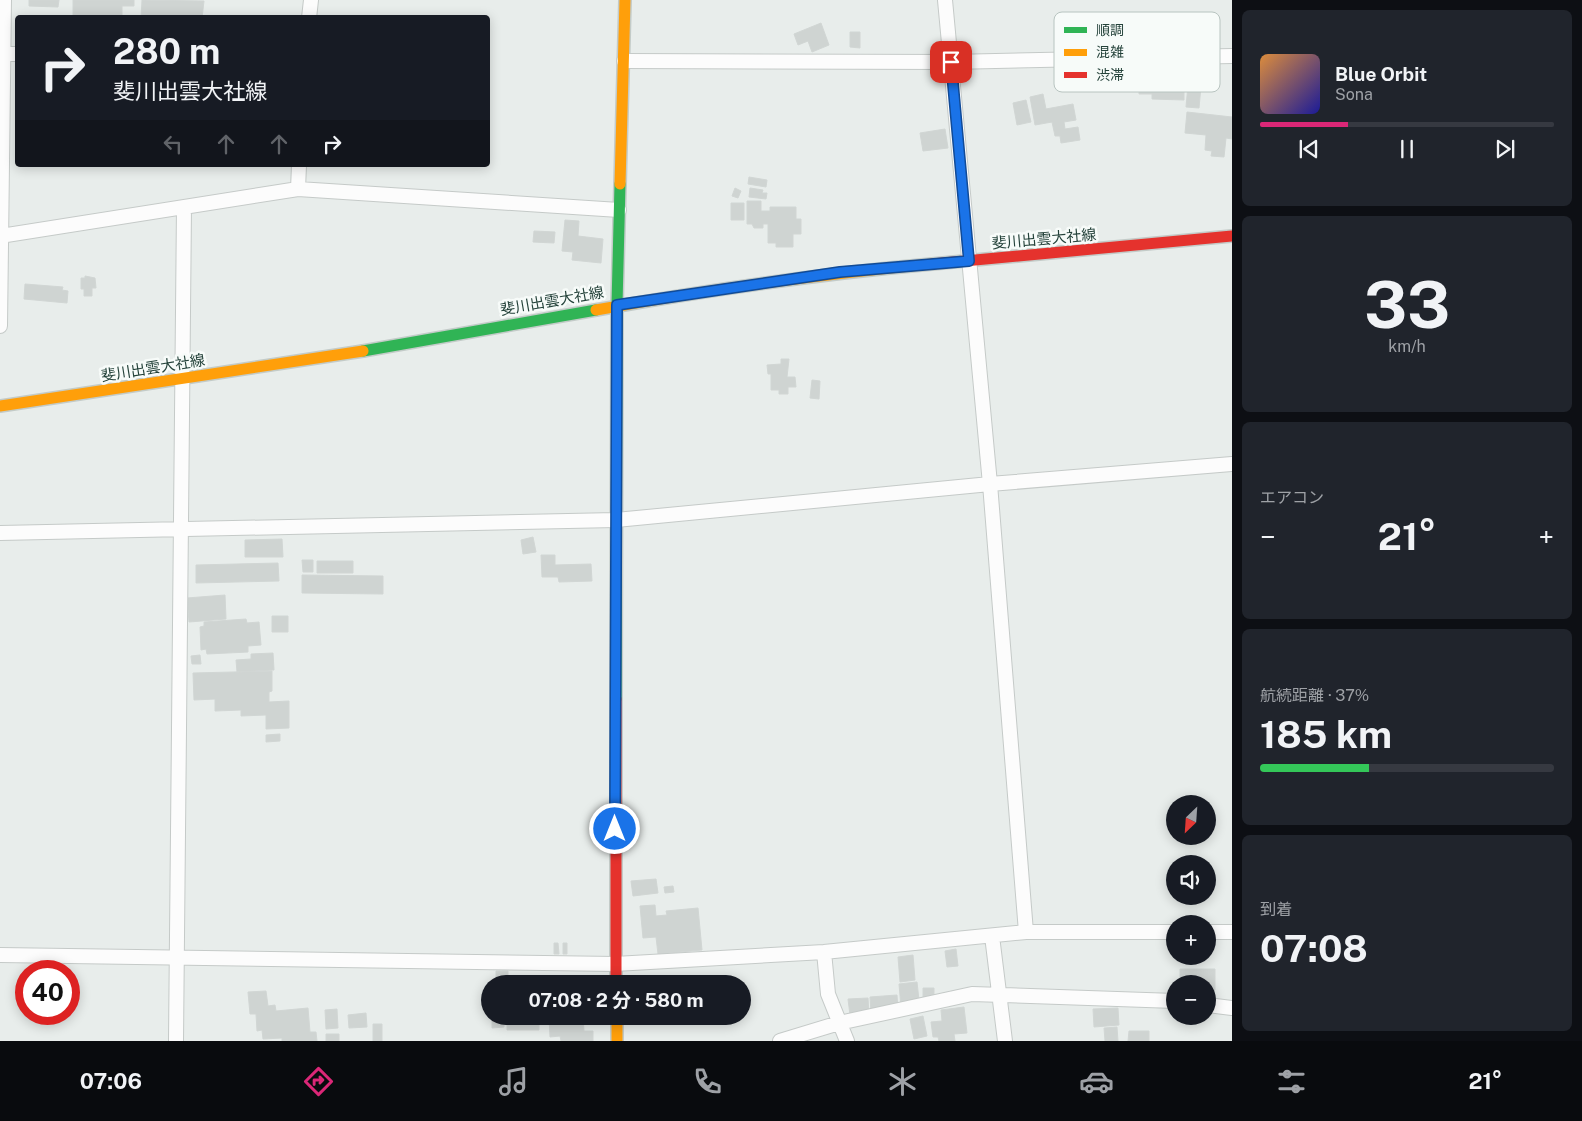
<!DOCTYPE html>
<html lang="ja">
<meta charset="utf-8">
<style>
:root{--surface:#171b24;--page:#20242c;--text:#f1f3f6;--muted:#9ea1a6;--line:#363941;--accent:#db2777}
body{margin:0;font-family:"Public Sans","Noto Sans JP",sans-serif;background:var(--page);color:var(--text);height:100vh;display:flex;flex-direction:column;font-size:19px;white-space:nowrap}
*{box-sizing:border-box;margin:0}
p{font-size:16px;color:var(--muted)}
.icon{flex:none;width:28px;height:28px;fill:none;stroke:currentColor;stroke-width:2;stroke-linecap:round;stroke-linejoin:round}
.map{position:relative;flex:1;overflow:hidden}
.details{display:flex;flex-direction:column;gap:10px;padding:10px;background:#0d0f14;width:350px}
.details>*{flex:none}
.top-card{position:absolute;left:15px;top:15px;width:475px;height:152px;border-radius:5px;box-shadow:0 2px 12px #0003;background:#171b24;color:var(--text);overflow:hidden}
.needle{width:32px;rotate:205deg}
.fabs{position:absolute;left:1166px;top:795px;display:grid;gap:10px}
.fabs a{display:grid;place-items:center;width:50px;height:50px;border-radius:50%;background:var(--surface);box-shadow:0 2px 12px #0003;font-size:25px}
.speed{position:absolute;left:15px;top:960px;display:flex;gap:10px;font-size:25px;font-weight:700;text-align:center}
.speed>*{display:grid;place-content:center;width:65px;height:65px;border-radius:50%;background:var(--surface);box-shadow:0 2px 12px #0003;line-height:1}
.speed .limit{border:8px solid #d22;background:#fff;color:#111}
.pin{position:absolute;display:grid;place-items:center;width:42px;height:42px;color:#fff;margin:-21px;border-radius:10px;box-shadow:0 2px 8px #0006}
.me{position:absolute;width:55px;margin:-28px;rotate:0deg;stroke-linejoin:round;filter:drop-shadow(0 0 4px #0008)}
.turn{display:flex;align-items:center;gap:18px;height:105px;padding:0 15px;font-size:22px}
.turn .icon{width:65px;height:65px;stroke-width:2.5}
.turn b{display:block;font-size:35px;line-height:42px}
.lanes{display:flex;align-items:center;height:48px;padding:0 15px;background:#0003;justify-content:center;gap:25px;direction:ltr}
.lanes .off{opacity:.35}
.big{font-size:38px;font-weight:700;line-height:1.1}
.details .card{flex:1;display:flex;flex-direction:column;justify-content:center;gap:8px;min-width:0;padding:0 18px;border-radius:8px;background:var(--page)}
.details .dial{align-items:center;gap:0}
.dial b{font-size:65px;line-height:1}
.song{display:flex;align-items:center;gap:15px}
.cover{width:60px;height:60px;border-radius:8px;background:linear-gradient(135deg,hsl(30 70% 55%),hsl(240 70% 35%))}
.played{height:5px;border-radius:2px;background:linear-gradient(90deg,var(--accent) 30%,var(--line) 30%)}
.keys{display:flex;justify-content:space-around;direction:ltr}
.heat{display:flex;justify-content:space-between;align-items:center;font-size:28px;direction:ltr}
.charge{height:8px;border-radius:4px;background:linear-gradient(90deg,#34c759 37%,var(--line) 0)}
.trip{position:absolute;left:481px;top:975px;width:270px;height:50px;border-radius:25px;background:var(--surface);box-shadow:0 2px 12px #0003;font-weight:700;line-height:50px;text-align:center}
.dock{display:flex;height:80px;justify-content:space-around;align-items:center;background:#090b0e;color:var(--muted)}
.dock .icon{width:35px;height:35px}
.dock .current{color:var(--accent)}
.dock b{font-size:22px;color:var(--text)}
main{display:flex;flex:1;min-height:0}
.map>svg:first-child{display:block}
.building{fill:#cfd4d2;stroke:#d1d6d4}
.lines{fill:none;stroke-linecap:round;stroke-linejoin:round}
.street-casing{stroke:#c5cac8;stroke-width:16}
.fast-casing{stroke:#c3cbc8;stroke-width:14}
.slow-casing{stroke:#c3cbc8;stroke-width:14}
.jam-casing{stroke:#c3cbc8;stroke-width:14}
.street{stroke:#fcfcfc;stroke-width:14}
.fast{stroke:#30b455;stroke-width:11}
.slow{stroke:#ff9f0a;stroke-width:11}
.jam{stroke:#e5322d;stroke-width:11}
.route-casing{stroke:#114b97;stroke-width:12}
.route{stroke:#1a73e8;stroke-width:9}
.labels{text-anchor:middle;stroke-width:5;stroke-linejoin:round;paint-order:stroke}
.street-label{font-size:15px;fill:#24423a;stroke:#f7fbf9}
.key{fill:#f7fbf9;stroke:#b8c4c0;stroke-width:1}
.key-label{font-size:14px;fill:#24423a}
</style>
<main>
<div class="map">
<svg width="1232" height="1041" viewBox="0 0 1232 1041">
<rect width="100%" height="100%" fill="#e8edeb"/>
<path class="building" d="M29,0H59L58,7L29,6Z
M73,0H134V6H122V17L73,16Z
M142,0L204,1L202,18H141Z
M821,23L829,45L812,52L808,41L798,45L794,34Z
M850,32H860V48L850,47Z
M1139,71L1151,72L1150,85L1155,86V76L1184,77V100L1152,99V94H1139Z
M1188,85L1201,86L1199,108L1186,107Z
M1043,94L1046,109L1073,104L1076,120L1064,122L1065,129L1078,127L1080,140L1061,143L1060,136H1055L1052,122L1035,125L1030,97Z
M1026,100L1031,122L1017,125L1013,103Z
M1187,112L1232,117V139L1226,138L1224,157L1211,156L1212,151L1205,150L1206,135L1185,133Z
M945,129L948,148L923,151L920,133Z
M749,177L767,180L766,187L748,184Z
M735,188L741,191L738,198L732,196Z
M750,188L763,190L762,193H767L766,199L749,197Z
M747,201H761V211H770V207H796V219H801V234H793V247H776V243H768V224H763V228H754L752,224H747Z
M731,203H744V220H731Z
M565,220L579,221L578,236L603,239L601,263L572,260L573,252L562,251Z
M534,231L555,232L554,243L533,242Z
M85,276L95,278L96,288H92V296H84V289H81V278H85Z
M25,284L63,287L62,290L68,291L67,303L24,299Z
M781,359H789L787,377H795L796,387H788V394H779V390H771V374H768L767,365L781,364Z
M812,380L820,381L819,399L810,398Z
M533,537L536,552L523,554L521,540Z
M282,539L283,557H245V540Z
M541,555H555V565L591,564L592,581L559,582L558,577H542Z
M302,560H313V572H303Z
M317,561H353V573H317Z
M278,563L279,581L196,583V565Z
M302,575L383,576V594L302,593Z
M225,595L226,619L189,622L187,598Z
M272,616H288V632H272Z
M246,619L247,623L259,622L261,645L248,646V652L207,654L206,649L201,650L200,627L204,626V622Z
M273,653L274,670L237,672L236,660L251,659V654Z
M200,655L201,664H192L191,656Z
M272,671V691L269,692V702L289,701V728L266,729V715L241,716V710L215,711V699L194,700L193,673Z
M280,734V741L266,742V735Z
M656,879L658,893L633,896L631,881Z
M673,886L674,892L665,893L664,887Z
M655,905L656,916L667,915L666,911L698,908L702,950L658,954L656,937L643,938L640,906Z
M554,943H558L559,954H554Z
M563,943H567V954H563Z
M956,949L958,966L947,967L945,951Z
M913,955L915,980L900,982L898,957Z
M1180,969H1215V990H1208V984H1180Z
M496,971H508V984H496Z
M558,977L559,984H550L549,978Z
M917,982L919,1000L908,1001L909,1006L901,1007L899,984Z
M923,988H934V1000H923Z
M266,991L268,1006L275,1005L276,1011L308,1008L310,1032H316L317,1041H282V1038L263,1039L262,1030L257,1031L256,1014H250L248,992Z
M897,995L898,1010L871,1012L870,997Z
M868,998L869,1014L850,1015L848,999Z
M964,1007L967,1033L954,1034L955,1041H939L938,1037H933L931,1022L942,1021L941,1010Z
M1118,1008L1119,1025L1094,1027L1093,1009Z
M337,1009L338,1028L326,1029L325,1010Z
M366,1013L367,1027L349,1028L348,1015Z
M492,1016H504V1027L492,1028Z
M507,1016H539V1030H507Z
M549,1016H583L584,1031H593V1041H561L560,1036L550,1037Z
M923,1016L927,1036L914,1039L910,1019Z
M373,1024H382V1041H373Z
M1117,1027L1118,1041H1105L1104,1028Z
M1129,1031H1149V1041H1128Z
M326,1034H339V1041H326Z"/>
<g class="lines">
<g class="street-casing">
<path id="street" d="M945,0L990,484L1026,932
M309,18L311,0
M4,54H18
M624,61L951,62L1232,56
M298,189L299,165
M0,236L298,189L619,210
M0,326L4,0
M0,533L616,520L990,484L1232,464
M1208,932H1232
M992,936L1005,1041
M824,952L828,994L847,1041
M0,955L615,964L824,952L1026,932H1175
M1208,1005L1232,1008
M176,1041L184,207
M780,1041L839,1023L972,994L1175,1001"/>
</g>
<g class="fast-casing">
<path id="fast" d="M363,351L596,310
M616,699L617,305L620,184"/>
</g>
<g class="slow-casing">
<path id="slow" d="M620,184L625,0
M596,310C708,290 819,274 932,264
M0,406L363,351
M617,1016V1041"/>
</g>
<g class="jam-casing">
<path id="jam" d="M932,264L1232,236
M616,984V699"/>
</g>
<use href="#street" class="street"/>
<use href="#fast" class="fast"/>
<use href="#slow" class="slow"/>
<use href="#jam" class="jam"/>
</g>
<g class="lines">
<g class="route-casing">
<path id="route" d="M615,829L617,305L840,272L969,261L951,62"/>
</g>
<use href="#route" class="route"/>
</g>
<g class="labels">
<g class="street-label">
<text transform="translate(1044 239) rotate(-5)" y="5">斐川出雲大社線</text>
<text transform="translate(552 301) rotate(-10)" y="5">斐川出雲大社線</text>
<text transform="translate(153 368) rotate(-9)" y="5">斐川出雲大社線</text>
</g>
</g>
<rect x="1054" y="12" width="166" height="80" rx="8" class="key"/>
<rect x="1064" y="27" width="23" height="6" fill="#30b455"/>
<rect x="1064" y="49" width="23" height="7" fill="#ff9f0a"/>
<rect x="1064" y="72" width="23" height="6" fill="#e5322d"/>
<g class="key-label">
<text x="1096" y="35">順調</text>
<text x="1096" y="57">混雑</text>
<text x="1096" y="80">渋滞</text>
</g>
</svg>
<div class="fabs">
<a><svg class="needle" viewBox="-14 -14 28 28"><path d="M0-13l5 13h-10z" fill="#e53935"/><path d="M0 13l5-13h-10z" fill="#9ea1a6"/></svg></a>
<a><svg class="icon" aria-label="sound" viewBox="0 0 24 24"><path d="M4 9h4l5-4v14l-5-4H4zM17 9q2 3 0 6"/></svg></a>
<a>+</a>
<a>−</a>
</div>
<div class="speed"><div class="limit">40</div></div>
<div class="pin" style="left:951px;top:62px;background:#d93025"><svg class="icon" aria-label="arrive" viewBox="0 0 24 24"><path d="M6 21V4h12l-3 4 3 4H6"/></svg></div>
<svg class="me" style="left:615px;top:829px" viewBox="-20 -20 40 40"><circle r="17" fill="#1a73e8" stroke="#fff" stroke-width="3"/><path d="M0-11L8 9 0 5-8 9z" fill="#fff"/></svg>
<div class="trip">07:08 · 2 分 · 580 m</div>
<div class="top-card">
<div class="turn"><svg class="icon" aria-label="right" viewBox="0 0 24 24"><path d="M7 20v-9h11M14 6l5 5-5 5"/></svg><div><b>280 m</b>斐川出雲大社線</div></div>
<div class="lanes"><svg class="icon off" aria-label="left" viewBox="0 0 24 24"><path d="M17 20v-9H6M10 6l-5 5 5 5"/></svg><svg class="icon off" aria-label="ahead" viewBox="0 0 24 24"><path d="M12 20V5M6 11l6-6 6 6"/></svg><svg class="icon off" aria-label="ahead" viewBox="0 0 24 24"><path d="M12 20V5M6 11l6-6 6 6"/></svg><svg class="icon" aria-label="right" viewBox="0 0 24 24"><path d="M7 20v-9h11M14 6l5 5-5 5"/></svg></div>
</div>
</div>
<section class="details">
<div class="card">
<div class="song"><i class="cover"></i><div><b>Blue Orbit</b><p>Sona</p></div></div>
<div class="played"></div>
<div class="keys"><svg class="icon" aria-label="previous" viewBox="0 0 24 24"><path d="M18 5L8 12l10 7zM5 5v14"/></svg><svg class="icon" aria-label="pause" viewBox="0 0 24 24"><path d="M8 5v14M16 5v14"/></svg><svg class="icon" aria-label="next" viewBox="0 0 24 24"><path d="M6 5l10 7-10 7zM19 5v14"/></svg></div>
</div>
<div class="card dial"><b>33</b><p>km/h</p></div>
<div class="card"><p>エアコン</p>
<div class="heat"><a>−</a><b class="big">21°</b><a>+</a></div>
</div>
<div class="card"><p>航続距離 · 37%</p><b class="big">185 km</b><div class="charge"></div></div>
<div class="card"><p>到着</p><b class="big">07:08</b></div>
</section>
</main>
<nav class="dock">
<b>07:06</b>
<svg class="icon current" aria-label="directions" viewBox="0 0 24 24"><path d="M12 3l9 9-9 9-9-9zM9 14v-3h6M13 9l2 2-2 2"/></svg>
<svg class="icon" aria-label="music" viewBox="0 0 24 24"><path d="M9 18V5l10-2v13"/><circle cx="6" cy="18" r="3"/><circle cx="16" cy="16" r="3"/></svg>
<svg class="icon" aria-label="phone" viewBox="0 0 24 24"><path d="M5 4h4l2 5-3 2q2 4 5 5l2-3 5 2v4C11 20 4 13 5 4z"/></svg>
<svg class="icon" aria-label="climate" viewBox="0 0 24 24"><path d="M12 3v18M4 7l16 10M4 17L20 7"/></svg>
<svg class="icon" aria-label="car" viewBox="0 0 24 24"><path d="M5 17H2v-5l4-1 3-4h7l3 4 3 1v5h-3M9 17h6M6 11h13"/><circle cx="7" cy="17" r="2"/><circle cx="17" cy="17" r="2"/></svg>
<svg class="icon" aria-label="filters" viewBox="0 0 24 24"><path d="M4 7h16M4 17h16"/><circle cx="9" cy="7" r="2"/><circle cx="15" cy="17" r="2"/></svg>
<b>21°</b>
</nav>
